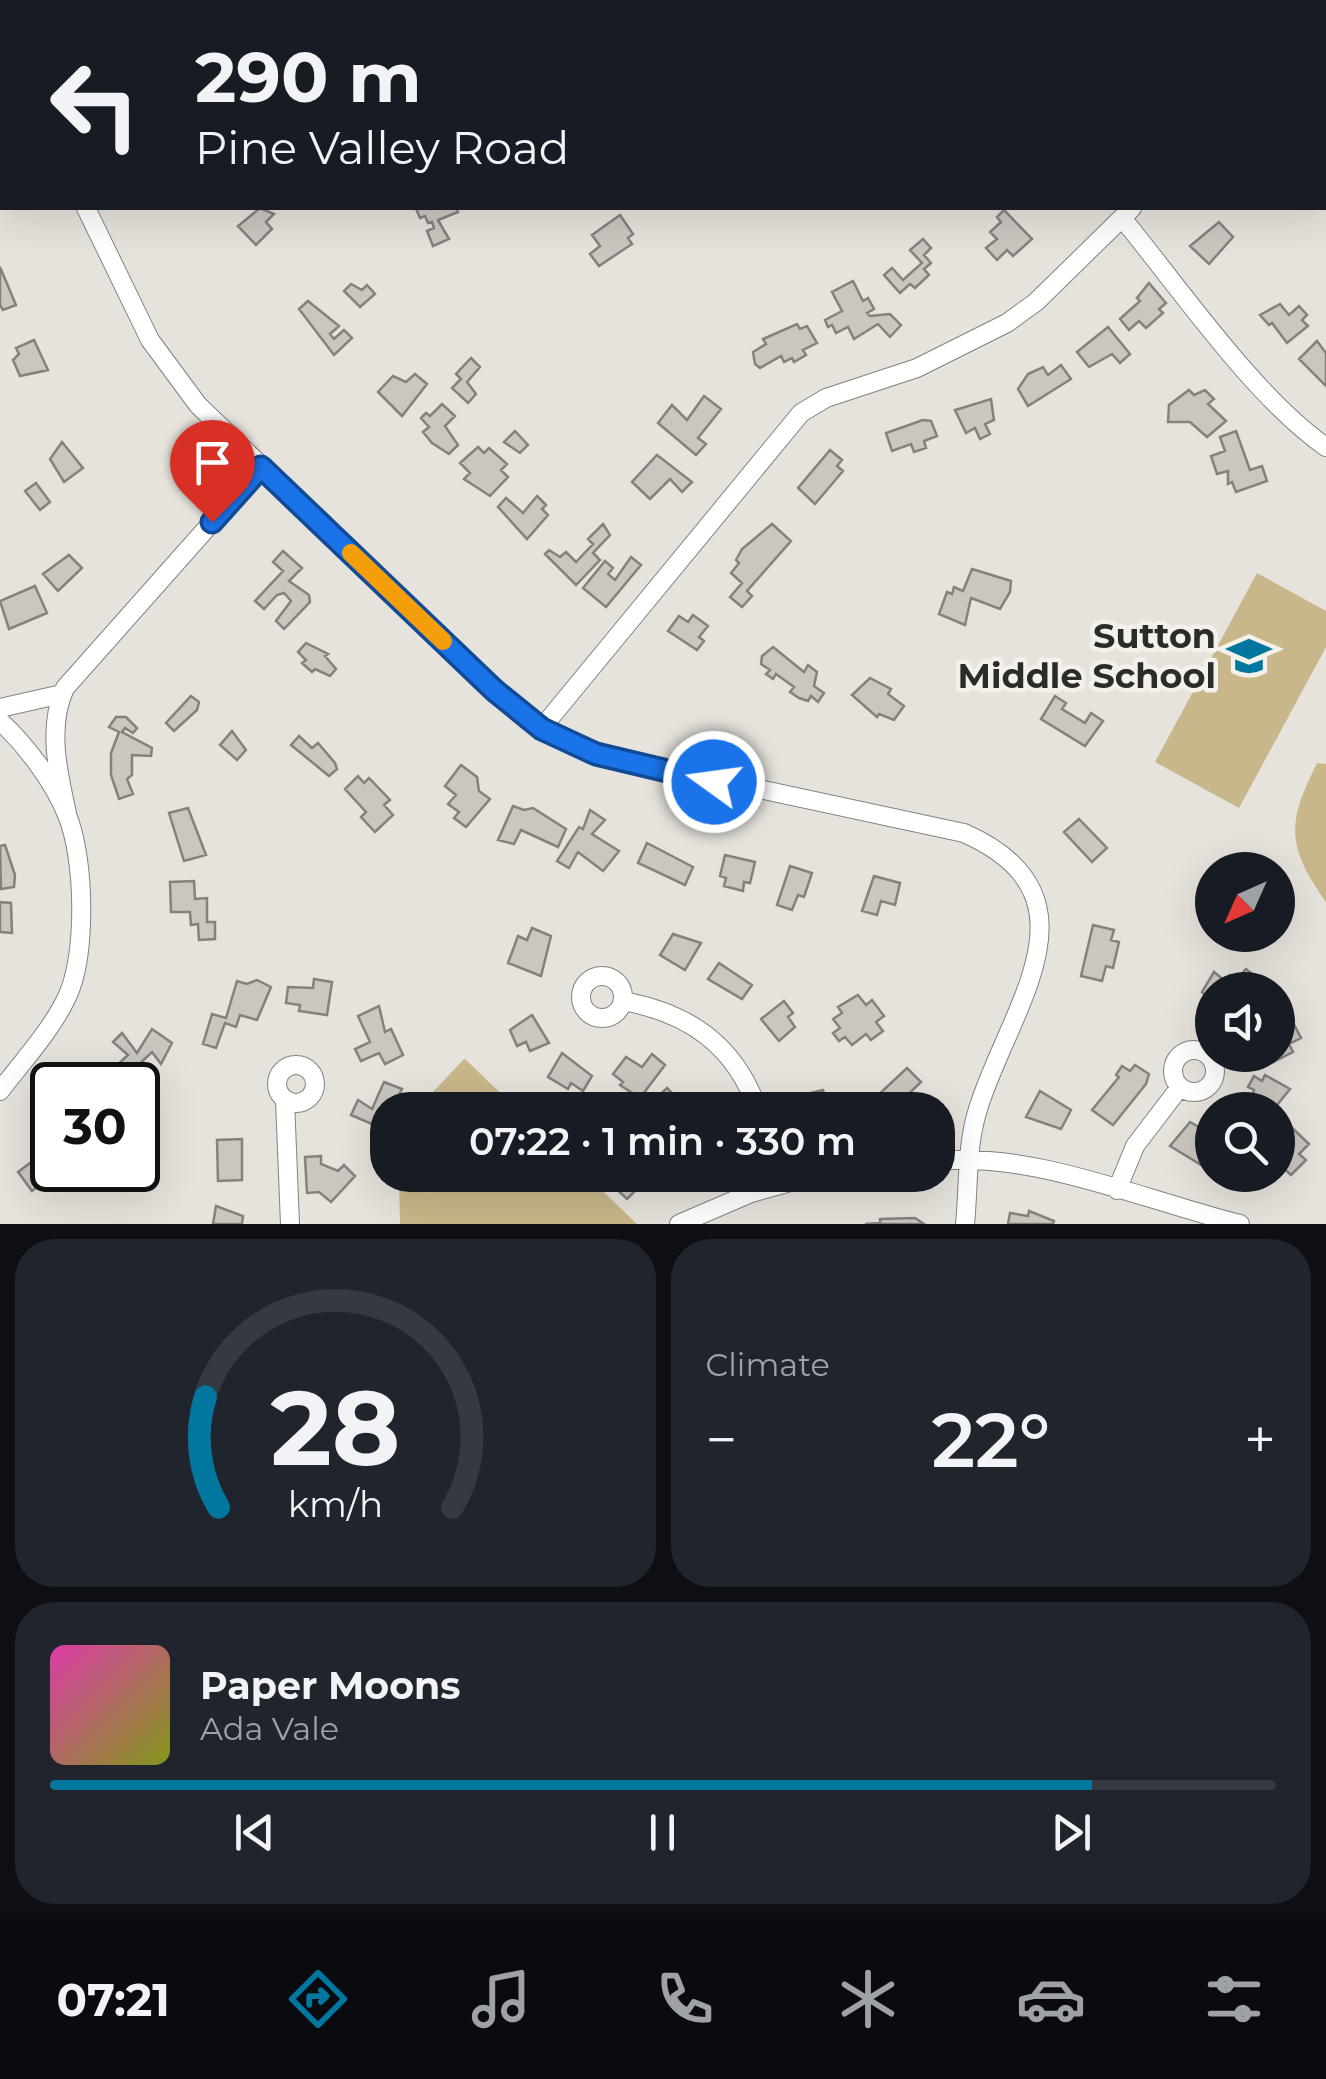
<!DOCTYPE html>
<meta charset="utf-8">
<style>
:root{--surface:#171b24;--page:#20242c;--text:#f1f3f6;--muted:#9ea1a6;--line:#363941;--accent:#01769f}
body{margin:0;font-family:Montserrat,sans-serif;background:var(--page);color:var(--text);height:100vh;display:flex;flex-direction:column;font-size:38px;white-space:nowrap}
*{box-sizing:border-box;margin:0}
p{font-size:32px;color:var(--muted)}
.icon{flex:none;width:55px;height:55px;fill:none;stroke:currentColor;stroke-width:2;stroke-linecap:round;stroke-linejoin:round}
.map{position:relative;height:1224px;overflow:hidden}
.drawer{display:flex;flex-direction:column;gap:15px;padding:15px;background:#0d0f14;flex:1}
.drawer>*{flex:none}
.banner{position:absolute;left:0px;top:0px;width:1328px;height:210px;box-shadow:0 10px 40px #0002;background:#171b24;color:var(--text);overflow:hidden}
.needle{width:65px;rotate:225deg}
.fabs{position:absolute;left:1195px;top:852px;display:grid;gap:20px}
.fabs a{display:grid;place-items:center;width:100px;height:100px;border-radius:50%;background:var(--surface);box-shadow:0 10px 40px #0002;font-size:50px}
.speed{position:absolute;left:30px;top:1062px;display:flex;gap:20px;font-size:50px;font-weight:700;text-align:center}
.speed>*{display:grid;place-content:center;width:130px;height:130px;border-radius:50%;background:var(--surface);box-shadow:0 10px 40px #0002;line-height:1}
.speed .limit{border:5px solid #111;border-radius:15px;background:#fff;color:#111}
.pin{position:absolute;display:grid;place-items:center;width:85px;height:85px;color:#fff;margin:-102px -42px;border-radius:50% 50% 50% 0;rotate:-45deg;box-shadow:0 0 10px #0007}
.pin .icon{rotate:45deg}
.me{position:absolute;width:110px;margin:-55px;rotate:284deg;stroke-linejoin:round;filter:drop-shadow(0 0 8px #0008)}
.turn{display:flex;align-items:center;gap:35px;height:210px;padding:0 30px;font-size:45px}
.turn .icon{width:130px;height:130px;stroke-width:2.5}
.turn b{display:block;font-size:70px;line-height:85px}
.big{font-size:75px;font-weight:600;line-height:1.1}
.drawer .card{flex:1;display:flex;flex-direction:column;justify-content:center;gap:15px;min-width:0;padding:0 35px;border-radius:40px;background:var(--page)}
.drawer .dial{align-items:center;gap:0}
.dial svg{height:260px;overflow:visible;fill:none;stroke:var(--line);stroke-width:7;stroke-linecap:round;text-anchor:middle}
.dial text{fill:var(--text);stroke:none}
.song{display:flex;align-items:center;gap:30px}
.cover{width:120px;height:120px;border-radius:15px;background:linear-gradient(135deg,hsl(320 70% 55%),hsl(70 70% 35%))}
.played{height:10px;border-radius:5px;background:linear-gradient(90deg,var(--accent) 85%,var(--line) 85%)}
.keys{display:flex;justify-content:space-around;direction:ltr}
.heat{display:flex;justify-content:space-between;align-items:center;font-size:55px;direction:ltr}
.drawer .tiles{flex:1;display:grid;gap:15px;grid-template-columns:1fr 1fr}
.card:last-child{grid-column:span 2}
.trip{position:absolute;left:370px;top:1092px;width:585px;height:100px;border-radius:40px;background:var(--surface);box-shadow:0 10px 40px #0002;font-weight:600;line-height:100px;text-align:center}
.dock{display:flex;height:160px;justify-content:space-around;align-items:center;background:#090b0e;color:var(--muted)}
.dock .icon{width:70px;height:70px}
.dock .active{color:var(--accent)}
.dock b{font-size:45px;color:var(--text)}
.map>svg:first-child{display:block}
.green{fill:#c8b78a}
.building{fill:#cac7c0;stroke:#85827c;stroke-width:2.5}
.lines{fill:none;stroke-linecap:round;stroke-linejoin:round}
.minor-casing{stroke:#84827c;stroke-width:20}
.minor{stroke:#fff;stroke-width:18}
.route-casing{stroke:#114b97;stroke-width:25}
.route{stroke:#1a73e8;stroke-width:18}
.slow{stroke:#f59e0b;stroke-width:18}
.labels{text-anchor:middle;stroke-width:9;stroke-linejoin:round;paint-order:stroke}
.poi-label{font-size:35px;font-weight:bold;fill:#2c2b28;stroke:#f3f1e9;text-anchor:end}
</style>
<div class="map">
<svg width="1326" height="1224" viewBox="0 0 1326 1224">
<rect width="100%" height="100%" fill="#e6e3dc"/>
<path class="green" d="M1257,573L1326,611V647L1239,808L1155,762Z
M1317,763L1326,764V902C1286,845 1287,823 1317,763Z
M464,1059H465L518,1110H416Z
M399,1175H586L637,1224H400Z"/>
<path class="building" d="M260,208L274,214L266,222L272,229L256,245L238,226Z
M456,208L458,212L438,220L449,239L433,246L427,231L434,228L432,222L428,223L425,216L420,218L416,209Z
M1004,210L1032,239L1013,256L1007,250L997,260L986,248L997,239L990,232L1001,222L997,217Z
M620,215L633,234L628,238L632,244L599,266L590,254L600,246L592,235Z
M1219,222L1233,237L1209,264L1190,246Z
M923,239L931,248L924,255L931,263L924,269L929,275L915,288L910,284L900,293L884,275L892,268L903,280L922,263L910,250Z
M0,267L16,305L3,310L0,305Z
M853,281L863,301L868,298L874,309L867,313L870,316L890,314L901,325L890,337L878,324L854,339L848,327L836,333L832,325L828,327L825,320L842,311L832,292Z
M1149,283L1166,303L1159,309L1163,313L1146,328L1139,321L1129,330L1120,319L1140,301L1137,298Z
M351,284L362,290L367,285L375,294L360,307L344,291Z
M308,301L339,326L330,334L334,339L344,330L352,338L334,355L299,309Z
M1280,304L1289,315L1299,306L1307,315L1302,320L1308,326L1287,343L1272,323L1269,325L1260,315Z
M797,324L800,329L807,326L817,343L803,350L806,355L794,362L792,358L784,362L781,356L760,368L755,364L753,352L766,344L763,339Z
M1108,327L1130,354L1120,363L1112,354L1089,367L1077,352Z
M34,340L48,370L20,376L13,360L19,354L16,348Z
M1317,341L1326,353V386L1299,359Z
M471,358L480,367L467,382L476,394L468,403L452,388L461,379L456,374Z
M1061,365L1071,379L1028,406L1018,389L1028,374L1043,367L1048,375Z
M415,374L427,384L402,416L378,392L393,376L406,382Z
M1189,390L1194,395L1205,390L1214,399L1208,404L1226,421L1207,437L1190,422H1168L1169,405Z
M704,396L721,409L698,438L706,444L696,455L658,423L672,405L687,420Z
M991,399L994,420L985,424L990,434L980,439L975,428L966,433L955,410Z
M442,404L455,416L445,426L458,445L449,454L432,443L423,432L429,427L421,418L426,413L430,416Z
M923,420L931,421L937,436L924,441L926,448L914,452L911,444L892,451L886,433Z
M515,431L528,445L520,453L504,442Z
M1236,431L1250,470L1262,466L1267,481L1236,492L1232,482L1228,484V471L1217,474L1211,456L1225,451L1220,437Z
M62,442L83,468L64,482L50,459Z
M478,447L484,453L489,448L507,464L501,470L508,477L490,496L464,479L470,473L460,463Z
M830,450L842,460L837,466L843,471L815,504L798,488Z
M657,455L692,482L682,492L670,479L650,499L632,482Z
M36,483L50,502L40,510L25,491Z
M537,496L546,505L542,509L548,515L527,539L498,507L506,498L523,513Z
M603,524L610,535L593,553L600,560L576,585L545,554L549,550L560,557L566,552L576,562L593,544L588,539Z
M772,524L791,541L747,591L752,596L742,607L730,597L742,583L731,573L739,563L736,560L742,549Z
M283,551L302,568L289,581L309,595L310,602L284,629L276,621L291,601L284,593L277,595L264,609L255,601L283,571L273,562Z
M69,555L82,568L58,591L43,574Z
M631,557L641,565L606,607L583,588L605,561L613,568L608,574L615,580Z
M972,569L1011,581L1010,592L1000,609L971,598L965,625L939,614L947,592L952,594L954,587L963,591Z
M35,586L47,613L9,629L0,601Z
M693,615L708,626L699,637L704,641L697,650L668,631L679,616L688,622Z
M306,643L328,654L325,656L336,669L330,676L315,669L312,672L302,663L306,660L298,652Z
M773,647L804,672L808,665L817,672L814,686L824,693L818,702L811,696L808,701L799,698L790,692L794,687L776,674L773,679L766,674L770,670L761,664L762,656Z
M870,678L891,689L888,694L904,706L894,720L879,714L877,717L852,695Z
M191,696L199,702L197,710L174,731L166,723Z
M1055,696L1066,703L1062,709L1085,723L1091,713L1103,721L1085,746L1041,719Z
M116,717H126L137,728L133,733L125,728L122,732L152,748L151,756L132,755V775L127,779L133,794L119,799L111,775V753L119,732L109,727Z
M232,731L246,750L237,760L220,745Z
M299,736L312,748L318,743L335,763L337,769L329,776L291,745Z
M461,765L477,777L479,791L490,799L466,827L454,818L459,812L448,804L456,795L445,786Z
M358,776L364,783L369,778L390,800L384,805L393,815L375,832L361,817L366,812L345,789Z
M513,806L524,810L533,808L566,829L558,847L521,830L514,844L498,840Z
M188,808L206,855L184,861L169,813Z
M590,810L605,820L592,834L619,851L603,871L578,852L569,868L557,861L579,827L583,829Z
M1079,819L1107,848L1092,862L1064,832Z
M647,843L693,867L685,885L638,863Z
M5,845L15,875L14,887L1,889L0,846Z
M725,855L755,862L750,883L744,882L743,891L724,886L726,878L720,876Z
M790,866L812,873L804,897L798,895L792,910L777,905Z
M874,876L900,883L895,905L881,901L877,915L862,911Z
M194,881L195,899L207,898V922H215V939L199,940L198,924L191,925L190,912H171L170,882Z
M0,902L11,903L12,933L0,932Z
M1093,925L1114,930L1111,940L1119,942L1113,968L1106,966L1102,981L1081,976Z
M532,928L551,936L541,976L508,963L518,936L527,940Z
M673,934L701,943L685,970L660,955Z
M719,963L752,985L742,999L708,979Z
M1246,969L1258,979L1249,990H1212V1003L1202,992L1214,972L1225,981L1230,975L1236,980Z
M314,979L332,982L327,1015L299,1011L300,1005L286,1003L288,987L313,988Z
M257,980L271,987L257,1020L240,1015L236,1027L225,1023L216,1048L203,1044L212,1014L226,1018L237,981L247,984Z
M858,995L866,1005L872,1000L884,1016L876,1022L883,1031L871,1040L866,1034L852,1045L845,1037L839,1041L833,1033L840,1028L833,1019L842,1013L838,1007Z
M784,1001L793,1013L788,1017L795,1027L779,1041L761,1019Z
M379,1006L385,1032L391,1029L403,1055L385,1064L379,1053L361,1061L355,1049L370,1042L358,1016Z
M532,1015L549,1043L530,1051L526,1042L517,1046L510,1030Z
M1282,1015L1288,1024L1292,1021L1301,1038L1289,1044L1293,1052L1273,1062L1269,1055H1278V1017Z
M152,1029L172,1043L161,1064L152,1052L135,1068L143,1067L152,1075L147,1084L115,1067L128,1055L113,1042L122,1033L137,1053Z
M562,1053L592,1076L583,1091L571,1083L568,1089L548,1077Z
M652,1054L665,1065L640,1098L620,1085L623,1082L613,1074L626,1057L642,1067Z
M1135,1065L1149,1074L1146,1084L1113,1125L1092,1110L1119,1077L1116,1075L1122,1066L1130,1071Z
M907,1068L921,1082L895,1107L892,1104L887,1109L876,1097Z
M1265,1075L1290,1089L1273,1110H1248L1254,1090L1248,1087L1254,1076L1262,1081Z
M384,1082L402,1089L381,1128L351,1115L358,1100L372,1109Z
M667,1088L689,1110H652L648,1106Z
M823,1090L828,1106L835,1104L837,1110H806L802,1095Z
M1040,1091L1071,1110L1061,1129L1026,1117Z
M1190,1122L1212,1135L1211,1171L1170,1146Z
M1287,1123L1309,1144L1299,1154L1306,1160L1291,1175L1281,1166L1286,1161L1278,1151V1134Z
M144,1127L157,1140L147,1151L138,1142Z
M242,1139V1180L218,1181L217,1140Z
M321,1156V1164L338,1171L344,1165L355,1176L331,1202L319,1192L307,1193L305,1157Z
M52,1162V1170L67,1174L46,1189L42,1183L32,1191L18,1172L30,1163L38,1173Z
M610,1175H637L631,1181L638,1188L627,1199L606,1179Z
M216,1206L243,1216L242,1224H213Z
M1029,1211L1054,1221L1053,1224H1008L1010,1213L1028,1216Z
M915,1218L924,1224H865L880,1223V1219Z"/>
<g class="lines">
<g class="minor-casing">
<path id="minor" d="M6,0L7,2
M686,2L687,0
M1325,17H1326
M86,208L150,340L198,405L494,690L541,729L596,754L964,833C1107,896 1009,1008 978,1109C966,1147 969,1185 965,1224
M1122,218C1179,287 1254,397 1326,447
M0,708L62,694
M0,721C26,745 54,782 67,815C85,858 87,955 67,997C51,1031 22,1062 0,1091
M541,729L801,413L826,398L917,368L1007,323L1036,302L1132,208
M67,813C58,773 47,727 65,688L261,467
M581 997a21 21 0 1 1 42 0a21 21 0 1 1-42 0Z
M623,1001C689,1013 735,1045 758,1110
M1173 1071a21 21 0 1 1 42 0a21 21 0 1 1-42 0Z
M277 1084a19 19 0 1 1 38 0a19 19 0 1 1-38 0Z
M285,1100L290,1224
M938,1161C1032,1151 1147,1201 1240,1224
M1117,1190L1135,1146L1180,1087
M679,1224L751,1193L816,1175"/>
</g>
<use href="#minor" class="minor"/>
</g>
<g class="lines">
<g class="route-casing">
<path id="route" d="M212,522L261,467L494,690L542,729L596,754L714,782"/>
</g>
<use href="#route" class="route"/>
<path class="slow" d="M351,553L443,641"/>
</g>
<defs>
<g id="school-bare" transform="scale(3.45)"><path d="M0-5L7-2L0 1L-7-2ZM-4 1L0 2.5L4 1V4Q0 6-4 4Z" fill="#01769f" stroke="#f3f1e9" stroke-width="2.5" paint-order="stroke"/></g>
</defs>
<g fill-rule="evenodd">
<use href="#school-bare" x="1249" y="656"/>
</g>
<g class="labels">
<g class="poi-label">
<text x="1216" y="648">Sutton<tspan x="1216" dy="40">Middle School</tspan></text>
</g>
</g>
</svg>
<div class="fabs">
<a><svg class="needle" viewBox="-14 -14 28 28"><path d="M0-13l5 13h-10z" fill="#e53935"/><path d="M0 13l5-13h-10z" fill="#9ea1a6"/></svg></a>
<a><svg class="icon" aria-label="sound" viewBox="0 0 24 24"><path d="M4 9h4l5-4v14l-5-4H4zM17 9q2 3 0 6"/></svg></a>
<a><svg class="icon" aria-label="search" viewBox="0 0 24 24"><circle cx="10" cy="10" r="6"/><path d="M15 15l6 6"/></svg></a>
</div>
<div class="speed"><div class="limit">30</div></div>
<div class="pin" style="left:212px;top:522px;background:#d93025"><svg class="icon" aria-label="arrive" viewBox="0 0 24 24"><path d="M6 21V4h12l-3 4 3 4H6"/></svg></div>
<svg class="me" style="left:714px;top:782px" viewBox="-20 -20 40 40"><circle r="17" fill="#1a73e8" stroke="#fff" stroke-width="3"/><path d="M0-11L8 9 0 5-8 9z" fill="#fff"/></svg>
<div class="trip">07:22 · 1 min · 330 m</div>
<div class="banner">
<div class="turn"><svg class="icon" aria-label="left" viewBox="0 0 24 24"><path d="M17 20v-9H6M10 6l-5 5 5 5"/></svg><div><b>290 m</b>Pine Valley Road</div></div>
</div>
</div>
<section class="drawer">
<div class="tiles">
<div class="card dial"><svg viewBox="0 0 100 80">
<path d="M14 69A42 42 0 1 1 86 69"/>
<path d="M14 69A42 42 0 0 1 10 35" stroke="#01769f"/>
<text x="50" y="56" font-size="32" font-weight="700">28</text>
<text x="50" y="72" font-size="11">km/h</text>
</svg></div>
<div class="card"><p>Climate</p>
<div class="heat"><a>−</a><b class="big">22°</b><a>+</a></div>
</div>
<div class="card">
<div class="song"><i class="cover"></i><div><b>Paper Moons</b><p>Ada Vale</p></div></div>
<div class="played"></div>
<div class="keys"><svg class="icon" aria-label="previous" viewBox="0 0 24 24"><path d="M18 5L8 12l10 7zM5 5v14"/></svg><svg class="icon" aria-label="pause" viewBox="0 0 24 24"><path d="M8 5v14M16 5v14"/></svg><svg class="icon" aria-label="next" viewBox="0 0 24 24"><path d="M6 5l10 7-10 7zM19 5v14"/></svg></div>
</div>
</div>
</section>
<nav class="dock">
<b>07:21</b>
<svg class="icon active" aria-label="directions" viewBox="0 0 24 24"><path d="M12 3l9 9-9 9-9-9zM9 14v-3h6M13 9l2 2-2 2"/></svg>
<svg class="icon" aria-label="music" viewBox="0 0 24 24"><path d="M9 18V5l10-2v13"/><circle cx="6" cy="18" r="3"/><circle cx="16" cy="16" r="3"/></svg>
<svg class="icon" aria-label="phone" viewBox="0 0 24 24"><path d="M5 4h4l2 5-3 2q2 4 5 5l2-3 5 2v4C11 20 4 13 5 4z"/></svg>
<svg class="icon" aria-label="climate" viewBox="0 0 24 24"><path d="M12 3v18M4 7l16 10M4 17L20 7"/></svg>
<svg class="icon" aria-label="car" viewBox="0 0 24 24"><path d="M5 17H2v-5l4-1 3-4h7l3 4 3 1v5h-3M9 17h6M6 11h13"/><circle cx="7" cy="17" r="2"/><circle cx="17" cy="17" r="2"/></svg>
<svg class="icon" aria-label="filters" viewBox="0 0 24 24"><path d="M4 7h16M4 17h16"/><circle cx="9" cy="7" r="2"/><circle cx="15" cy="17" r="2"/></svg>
</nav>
